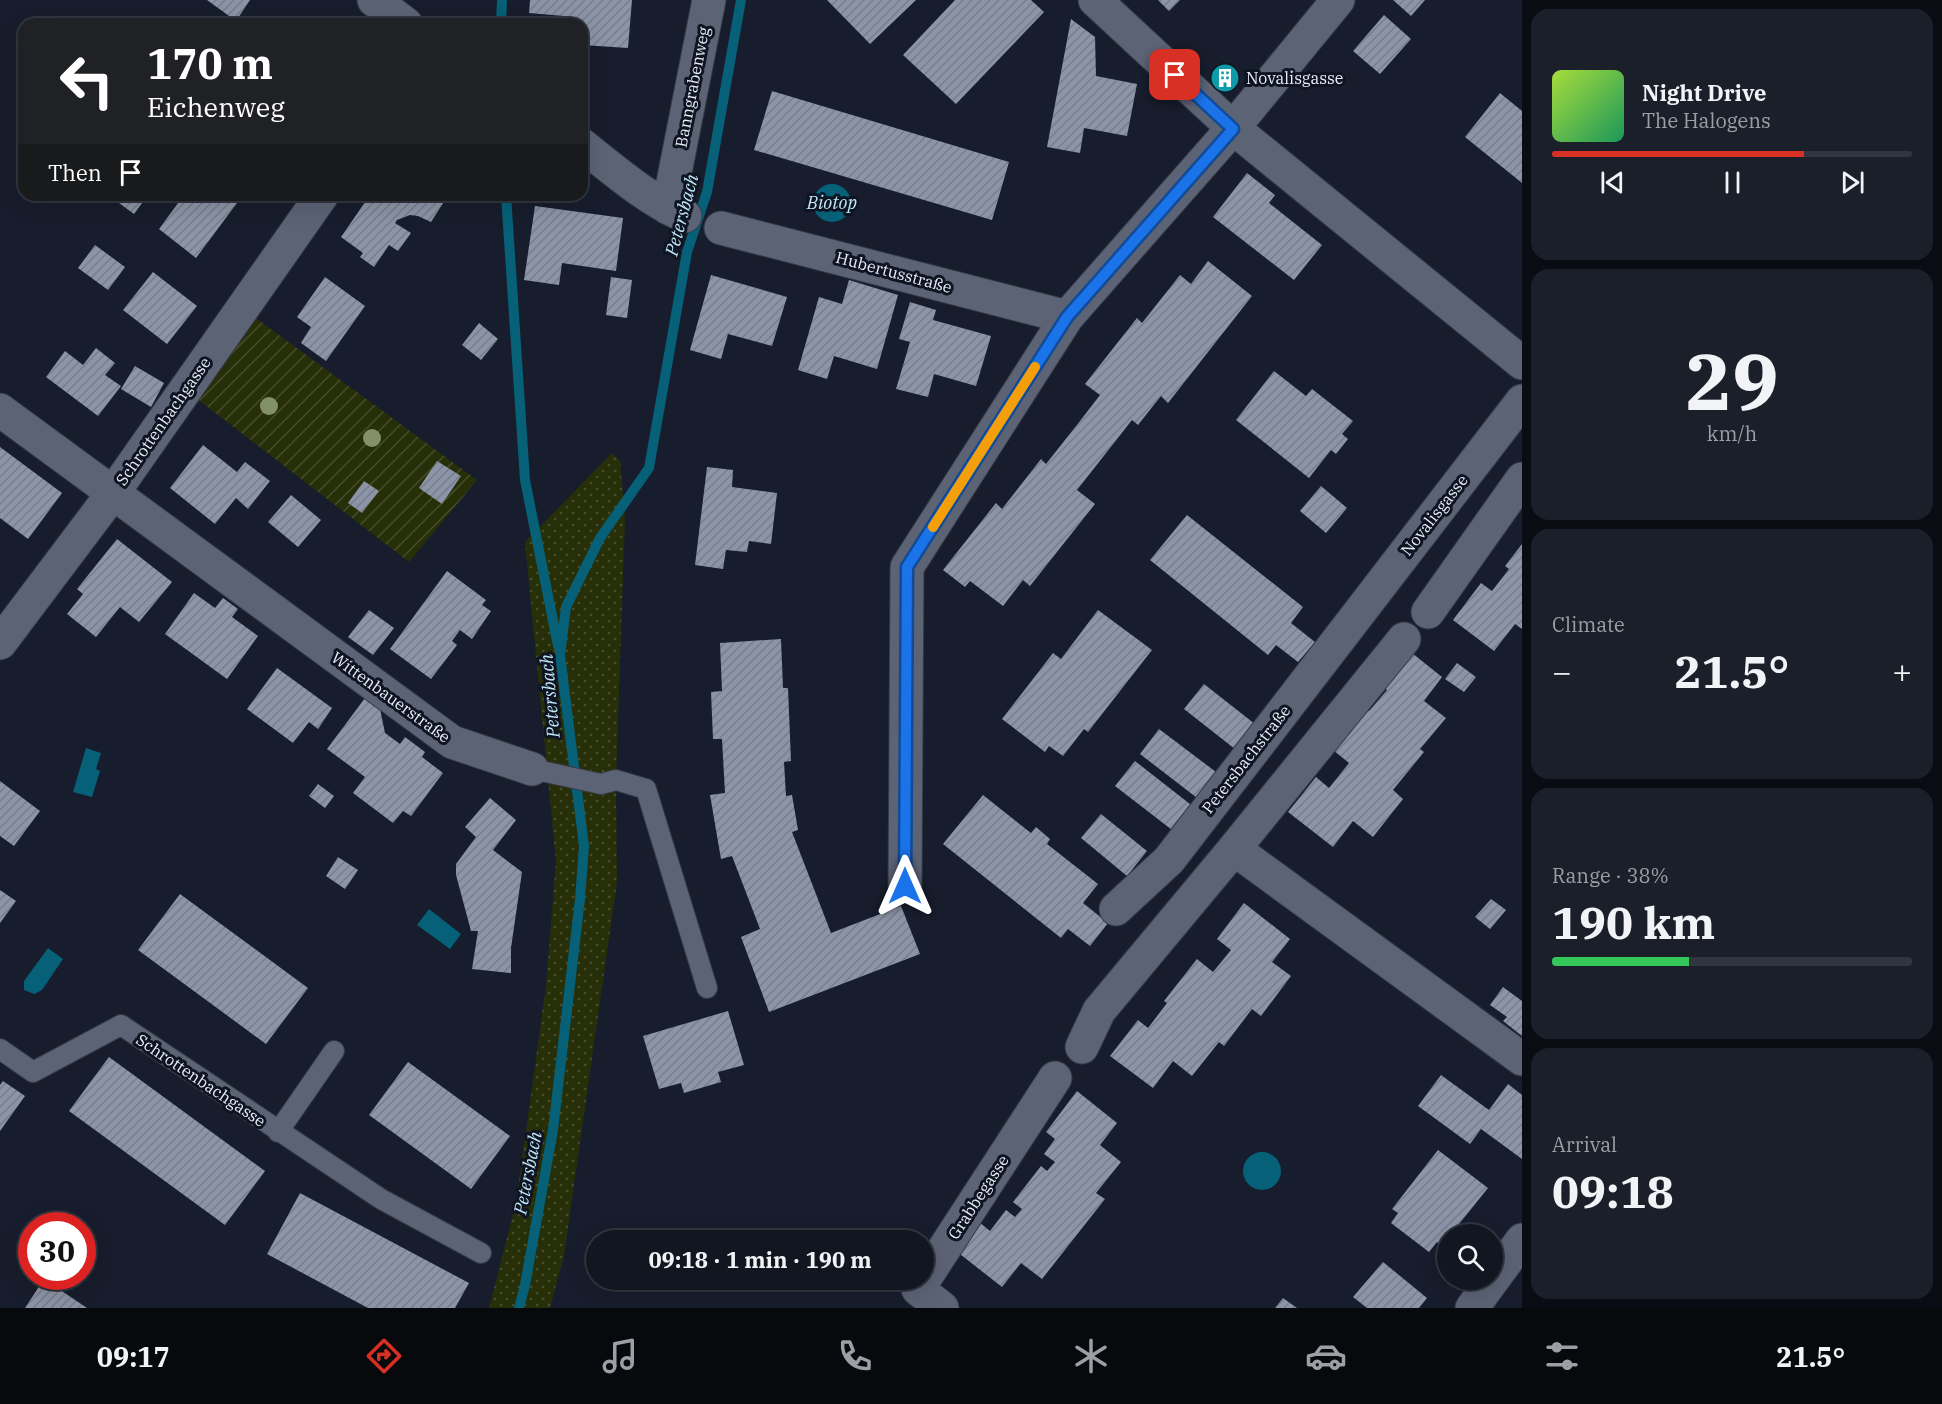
<!DOCTYPE html>
<meta charset="utf-8">
<style>
:root{--surface:#111621;--page:#1a1f2a;--text:#f1f3f6;--muted:#9c9fa5;--line:#30353f;--accent:#d93025}
body{margin:0;font-family:"IBM Plex Serif",serif;background:var(--page);color:var(--text);height:100vh;display:flex;flex-direction:column;font-size:22px;white-space:nowrap}
*{box-sizing:border-box;margin:0}
p{font-size:20px;color:var(--muted)}
.icon{flex:none;width:33px;height:33px;fill:none;stroke:currentColor;stroke-width:2;stroke-linecap:round;stroke-linejoin:round}
.map{position:relative;flex:1;overflow:hidden}
.side{display:flex;flex-direction:column;gap:9px;padding:9px;background:#090c12;width:420px}
.side>*{flex:none}
.guide{position:absolute;left:18px;top:18px;width:570px;height:183px;border-radius:18px;box-shadow:0 6px 24px #0002,0 0 0 2px var(--line);background:#202124;color:#fff;overflow:hidden}
.fabs{position:absolute;left:1437px;top:1224px;display:grid;gap:12px}
.fabs a{display:grid;place-items:center;width:66px;height:66px;border-radius:50%;background:var(--surface);box-shadow:0 6px 24px #0002,0 0 0 2px var(--line);font-size:30px}
.speed{position:absolute;left:18px;top:1212px;display:flex;gap:12px;font-size:30px;font-weight:700;text-align:center}
.speed>*{display:grid;place-content:center;width:78px;height:78px;border-radius:50%;background:var(--surface);box-shadow:0 6px 24px #0002,0 0 0 2px var(--line);line-height:1}
.speed .limit{border:9px solid #d22;background:#fff;color:#111}
.pin{position:absolute;display:grid;place-items:center;width:51px;height:51px;color:#fff;margin:-26px;border-radius:12px;box-shadow:0 3px 9px #0006}
.me{position:absolute;width:66px;margin:-33px;rotate:0deg;stroke-linejoin:round;filter:drop-shadow(0 0 4px #0008)}
.turn{display:flex;align-items:center;gap:21px;height:126px;padding:0 30px;font-size:27px}
.turn .icon{width:78px;height:78px;stroke-width:2.5}
.turn b{display:block;font-size:42px;line-height:51px}
.then{display:flex;align-items:center;height:57px;padding:0 30px;background:#0003;gap:12px;font-size:22px}
.big{font-size:45px;font-weight:700;line-height:1.1}
.side .tile{flex:1;display:flex;flex-direction:column;justify-content:center;gap:9px;min-width:0;padding:0 21px;border-radius:18px;background:var(--page)}
.side .dial{align-items:center;gap:0}
.dial b{font-size:78px;line-height:1}
.song{display:flex;align-items:center;gap:18px}
.cover{width:72px;height:72px;border-radius:9px;background:linear-gradient(135deg,hsl(80 70% 55%),hsl(150 70% 35%))}
.played{height:6px;border-radius:3px;background:linear-gradient(90deg,var(--accent) 70%,var(--line) 70%)}
.keys{display:flex;justify-content:space-around;direction:ltr}
.heat{display:flex;justify-content:space-between;align-items:center;font-size:33px;direction:ltr}
.charge{height:9px;border-radius:4px;background:linear-gradient(90deg,#34c759 38%,var(--line) 0)}
.trip{position:absolute;left:586px;top:1230px;width:348px;height:60px;border-radius:30px;background:var(--surface);box-shadow:0 6px 24px #0002,0 0 0 2px var(--line);font-weight:700;line-height:60px;text-align:center}
.tab-bar{display:flex;height:96px;justify-content:space-around;align-items:center;background:#07090d;color:var(--muted)}
.tab-bar .icon{width:42px;height:42px}
.tab-bar .current{color:var(--accent)}
.tab-bar b{font-size:27px;color:var(--text)}
main{display:flex;flex:1;min-height:0}
.map>svg:first-child{display:block}
.grass{fill:url(#grass-dots)}
.garden{fill:url(#garden-furrows)}
.water{fill:#066078}
.lines{fill:none;stroke-linecap:round;stroke-linejoin:round}
.stream{stroke:#066078;stroke-width:10}
.building{fill:url(#building-hatch)}
.lane-casing{stroke:#363a46;stroke-width:22}
.street-casing{stroke:#363a46;stroke-width:35}
.lane{stroke:#5c6375;stroke-width:20}
.street{stroke:#5c6375;stroke-width:33}
.tree{fill:#839168}
.route-casing{stroke:#114b97;stroke-width:15}
.route{stroke:#1a73e8;stroke-width:10}
.slow{stroke:#f59e0b;stroke-width:10}
.labels{text-anchor:middle;stroke-width:6;stroke-linejoin:round;paint-order:stroke}
.poi-label{font-size:16px;fill:#e9edf8;stroke:#0e1422;text-anchor:start}
.street-label{font-size:16px;fill:#e9edf8;stroke:#0e1422}
.water-label{font-size:18px;font-style:italic;fill:#c1e8f7;stroke:#0e1422}
</style>
<main>
<div class="map">
<svg width="1522" height="1308" viewBox="0 0 1522 1308">
<defs>
<pattern id="grass-dots" width="8" height="8" patternUnits="userSpaceOnUse" patternTransform="scale(1.5)"><rect width="8" height="8" fill="#272f08"/><path d="M2 2h.1M6 6h.1" fill="none" stroke="#464d2d" stroke-width="1.8" stroke-linecap="round"/></pattern>
<pattern id="garden-furrows" width="10" height="10" patternUnits="userSpaceOnUse" patternTransform="scale(1.5)"><rect width="10" height="10" fill="#272f08"/><path d="M-1 1l2-2M0 10L10 0M9 11l2-2" fill="none" stroke="#464d2d"/></pattern>
<pattern id="building-hatch" width="6" height="6" patternUnits="userSpaceOnUse" patternTransform="scale(1.5)"><rect width="6" height="6" fill="#8c94a7"/><path d="M-1 1l2-2M0 6l6-6M5 7l2-2" fill="none" stroke="#777d8b"/></pattern>
</defs>
<rect width="100%" height="100%" fill="#171d2c"/>
<path class="grass" d="M612,453L620,461L625,519L616,780L617,882L564,1255L550,1308H489L516,1203L546,986L556,861L525,542Z"/>
<path class="garden" d="M253,316L477,480L409,562L192,395Z"/>
<path class="water" d="M813 203a19 19 0 1 1 38 0a19 19 0 1 1-38 0Z
M86,748L101,753L96,769L100,771L92,797L73,792Z
M429,909L461,934L450,949L417,925Z
M48,948L63,959L42,990L34,994L24,990V981Z
M1243 1171a19 19 0 1 1 38 0a19 19 0 1 1-38 0Z"/>
<g class="lines">
<path class="stream" d="M501,24L502,0
M506,195L525,480L558,646
M519,1308L525,1285L553,1130L580,899L584,846L560,655L566,607L600,538L649,468L687,252L707,192L741,0"/>
</g>
<path class="building" d="M207,0H250L236,21Z
M530,0H632L628,48L582,45V24H564V16L529,13Z
M827,0H916L870,44Z
M955,0H1031L1044,12L956,104L903,55Z
M1158,0H1180L1169,11Z
M1393,0H1425L1411,16Z
M1384,15L1411,39L1380,74L1353,51Z
M1071,19L1095,37L1096,76L1137,84L1127,136L1084,128L1080,153L1047,147Z
M1224,67L1236,77L1226,89L1213,78Z
M772,91L1009,162L992,220L754,150Z
M1500,93L1522,111V183L1465,137Z
M1247,173L1275,195L1269,203L1322,245L1294,280L1213,217Z
M108,195H148L134,214Z
M184,195H243L196,258L159,229Z
M370,195L383,197L384,195H443L447,197L431,222L418,216L410,215L397,220L395,223L411,233L398,251L389,245L374,267L360,257L363,253L341,237Z
M535,206L623,218L616,271L562,263L559,285L524,280Z
M95,245L125,267L108,290L78,268Z
M1208,261L1252,296L1168,403L1161,396L1138,425L1132,420L1077,490L1095,504L1030,586L1023,580L1003,606L970,581L965,587L943,570L996,503L1002,509L1041,459L1046,464L1080,421L1100,395L1085,384L1137,318L1142,323L1180,275L1191,284Z
M153,272L197,306L167,344L123,310Z
M711,275L787,297L772,346L728,334L721,359L690,350Z
M325,277L365,306L326,361L301,343L311,327L297,317Z
M611,277L632,280L627,318L606,315Z
M849,280L898,295L877,369L834,356L827,379L798,370L819,297L842,304Z
M910,302L936,310L933,320L991,336L976,386L934,374L928,397L896,389L910,342L899,339Z
M479,323L498,339L481,360L462,345Z
M96,348L115,363L105,375L121,386L98,416L46,377L65,351L83,365Z
M135,366L164,383L151,407L121,389Z
M1274,371L1306,396L1312,389L1353,421L1342,434L1348,439L1336,454L1331,450L1309,478L1236,420Z
M203,445L237,472L245,462L270,481L248,509L236,498L215,524L170,488Z
M0,447L62,493L28,539L0,518Z
M437,461L461,476L442,504L419,488Z
M707,467L733,470L732,487L777,493L771,544L749,541L747,552L726,550L723,569L695,565Z
M364,481L379,491L362,513L348,503Z
M1321,486L1347,508L1326,533L1300,511Z
M291,495L321,520L298,547L268,522Z
M1187,515L1303,607L1291,623L1315,642L1298,662L1276,645L1268,655L1150,560Z
M117,539L172,582L139,622L120,607L96,637L67,614L83,594L77,589Z
M1522,544V629L1515,624L1494,651L1453,620L1481,583L1492,591L1509,569L1505,566Z
M447,571L486,600L482,605L491,611L472,639L460,630L452,641L457,645L431,679L390,649Z
M194,593L215,608L223,598L238,609L232,617L258,636L227,679L165,634Z
M369,610L394,628L373,655L348,637Z
M1098,610L1152,650L1088,732L1084,729L1063,756L1049,746L1045,752L1002,719L1053,653L1061,659Z
M781,639L783,688H788L791,761L784,762L786,796L792,795L798,830L792,832L831,933L901,906L920,954L769,1012L741,937L760,929L732,856L721,859L710,795L725,793L722,739H713L711,692L722,691L720,643Z
M1407,649L1442,677L1424,701L1446,718L1420,749L1424,752L1393,790L1403,799L1373,837L1353,821L1333,847L1288,812L1316,777L1329,788L1349,763L1333,750L1366,709L1369,711L1387,690L1379,684Z
M1457,663L1476,677L1464,692L1445,679Z
M277,668L332,708L318,729L309,722L293,743L247,709Z
M1204,684L1260,728L1240,753L1184,709Z
M365,698L380,709L385,733L400,744L405,737L425,752L422,757L443,773L411,816L403,811L393,823L353,793L365,777L327,749Z
M1159,729L1220,775L1201,801L1140,754Z
M1135,761L1195,808L1176,833L1115,786Z
M0,781L40,811L14,846L0,836Z
M318,784L334,796L325,808L309,796Z
M983,795L1031,833L1036,827L1050,839L1047,844L1098,884L1083,903L1108,923L1090,946L1068,929L1061,938L943,844Z
M490,798L516,820L493,850L522,872L511,948V973L472,969L478,931H471L456,875V864L476,837L465,827Z
M1101,814L1147,851L1127,876L1081,838Z
M338,857L358,870L345,889L326,876Z
M0,890L16,901L0,923Z
M180,894L308,988L266,1044L138,950Z
M1491,899L1506,910L1490,929L1475,917Z
M1244,903L1290,939L1272,962L1291,976L1261,1016L1252,1009L1224,1046L1219,1042L1192,1076L1173,1061L1153,1088L1110,1056L1138,1020L1148,1028L1167,1003L1164,1001L1197,959L1213,972L1231,950L1217,939Z
M1503,987L1522,1001V1036L1503,1021L1507,1017L1490,1005Z
M728,1011L744,1065L718,1072L721,1082L684,1093L681,1083L659,1089L643,1036Z
M109,1057L265,1171L225,1225L69,1111Z
M408,1062L510,1136L471,1189L369,1115Z
M1441,1075L1489,1110L1508,1084L1522,1095V1159L1481,1129L1470,1144L1418,1106Z
M3,1081L25,1096L0,1131V1085Z
M1077,1091L1117,1123L1100,1145L1121,1162L1096,1193L1105,1199L1042,1279L1021,1263L1002,1287L956,1251L979,1222L990,1231L1006,1210L1015,1217L1022,1209L1013,1202L1041,1166L1047,1171L1055,1162L1044,1154L1055,1139L1046,1132Z
M1438,1150L1488,1188L1451,1234H1448V1240L1442,1246L1437,1242L1429,1252L1391,1223L1398,1213L1392,1209Z
M300,1193L469,1283L455,1308H368L267,1254Z
M82,1259L91,1264L77,1287L60,1276H82Z
M1383,1262L1427,1298L1419,1308H1367L1353,1297Z
M44,1279L87,1308H25Z
M1283,1298L1297,1308H1275Z"/>
<g class="lines">
<g class="lane-casing">
<path id="lane" d="M532,769L601,784L616,780L646,789L707,988
M0,1049L33,1072L121,1025L381,1199L481,1253
M278,1132L334,1051"/>
</g>
<g class="street-casing">
<path id="street" d="M374,0L406,24
M1095,0L1233,128L1522,363
M582,145C615,171 647,199 685,216
M668,208L709,0
M721,228L1067,317
M0,410L452,742L532,769
M1428,612L1522,479
M0,643L113,493L322,195
M1234,849L1522,1059
M905,886L907,567L1067,317L1233,128L1338,0
M1116,909L1169,860L1522,401
M1082,1047L1099,1011L1234,849L1404,639
M942,1308L918,1289L1055,1078
M1472,1308L1522,1240"/>
</g>
<use href="#lane" class="lane"/>
<use href="#street" class="street"/>
</g>
<g class="tree">
<circle cx="269" cy="406" r="9"/>
<circle cx="372" cy="438" r="9"/>
</g>
<g class="lines">
<g class="route-casing">
<path id="route" d="M905,886L907,567L1067,317L1233,129L1175,75"/>
</g>
<use href="#route" class="route"/>
<path class="slow" d="M933,527L1035,367"/>
</g>
<defs>
<g id="building-disc" transform="scale(1.5)"><circle r="9.5" fill="#0f9aa8" stroke="#0e1422"/><path d="M-4-6H4V6H1V3H-1V6H-4ZM-2.5-4.3h1.7v1.8h-1.7ZM.8-4.3h1.7v1.8H.8ZM-2.5-1h1.7V.8h-1.7ZM.8-1h1.7V.8H.8Z" fill="#fff"/></g>
</defs>
<g fill-rule="evenodd">
<use href="#building-disc" x="1225" y="78"/>
</g>
<g class="labels">
<g class="poi-label">
<text x="1246" y="84">Novalisgasse</text>
</g>
<g class="street-label">
<text transform="translate(692 87) rotate(-79)" y="6">Banngrabenweg</text>
<text transform="translate(894 272) rotate(15)" y="6">Hubertusstraße</text>
<text transform="translate(163 421) rotate(-55)" y="6">Schrottenbachgasse</text>
<text transform="translate(1434 515) rotate(-52)" y="6">Novalisgasse</text>
<text transform="translate(391 697) rotate(36)" y="6">Wittenbauerstraße</text>
<text transform="translate(1246 759) rotate(-52)" y="6">Petersbachstraße</text>
<text transform="translate(201 1080) rotate(34)" y="6">Schrottenbachgasse</text>
<text transform="translate(978 1197) rotate(-57)" y="6">Grabbegasse</text>
</g>
<g class="water-label">
<text x="832" y="209">Biotop</text>
<text transform="translate(682 215) rotate(-75)" y="6">Petersbach</text>
<text transform="translate(550 696) rotate(-95)" y="6">Petersbach</text>
<text transform="translate(528 1173) rotate(-79)" y="6">Petersbach</text>
</g>
</g>
</svg>
<div class="fabs">
<a><svg class="icon" aria-label="search" viewBox="0 0 24 24"><circle cx="10" cy="10" r="6"/><path d="M15 15l6 6"/></svg></a>
</div>
<div class="speed"><div class="limit">30</div></div>
<div class="pin" style="left:1175px;top:75px;background:#d93025"><svg class="icon" aria-label="arrive" viewBox="0 0 24 24"><path d="M6 21V4h12l-3 4 3 4H6"/></svg></div>
<svg class="me" style="left:905px;top:886px" viewBox="-20 -20 40 40"><path d="M0-17L14 15 0 8-14 15z" fill="#1a73e8" stroke="#fff" stroke-width="4"/></svg>
<div class="trip">09:18 · 1 min · 190 m</div>
<div class="guide">
<div class="turn"><svg class="icon" aria-label="left" viewBox="0 0 24 24"><path d="M17 20v-9H6M10 6l-5 5 5 5"/></svg><div><b>170 m</b>Eichenweg</div></div>
<div class="then">Then<svg class="icon" aria-label="arrive" viewBox="0 0 24 24"><path d="M6 21V4h12l-3 4 3 4H6"/></svg></div>
</div>
</div>
<section class="side">
<div class="tile">
<div class="song"><i class="cover"></i><div><b>Night Drive</b><p>The Halogens</p></div></div>
<div class="played"></div>
<div class="keys"><svg class="icon" aria-label="previous" viewBox="0 0 24 24"><path d="M18 5L8 12l10 7zM5 5v14"/></svg><svg class="icon" aria-label="pause" viewBox="0 0 24 24"><path d="M8 5v14M16 5v14"/></svg><svg class="icon" aria-label="next" viewBox="0 0 24 24"><path d="M6 5l10 7-10 7zM19 5v14"/></svg></div>
</div>
<div class="tile dial"><b>29</b><p>km/h</p></div>
<div class="tile"><p>Climate</p>
<div class="heat"><a>−</a><b class="big">21.5°</b><a>+</a></div>
</div>
<div class="tile"><p>Range · 38%</p><b class="big">190 km</b><div class="charge"></div></div>
<div class="tile"><p>Arrival</p><b class="big">09:18</b></div>
</section>
</main>
<nav class="tab-bar">
<b>09:17</b>
<svg class="icon current" aria-label="directions" viewBox="0 0 24 24"><path d="M12 3l9 9-9 9-9-9zM9 14v-3h6M13 9l2 2-2 2"/></svg>
<svg class="icon" aria-label="music" viewBox="0 0 24 24"><path d="M9 18V5l10-2v13"/><circle cx="6" cy="18" r="3"/><circle cx="16" cy="16" r="3"/></svg>
<svg class="icon" aria-label="phone" viewBox="0 0 24 24"><path d="M5 4h4l2 5-3 2q2 4 5 5l2-3 5 2v4C11 20 4 13 5 4z"/></svg>
<svg class="icon" aria-label="climate" viewBox="0 0 24 24"><path d="M12 3v18M4 7l16 10M4 17L20 7"/></svg>
<svg class="icon" aria-label="car" viewBox="0 0 24 24"><path d="M5 17H2v-5l4-1 3-4h7l3 4 3 1v5h-3M9 17h6M6 11h13"/><circle cx="7" cy="17" r="2"/><circle cx="17" cy="17" r="2"/></svg>
<svg class="icon" aria-label="filters" viewBox="0 0 24 24"><path d="M4 7h16M4 17h16"/><circle cx="9" cy="7" r="2"/><circle cx="15" cy="17" r="2"/></svg>
<b>21.5°</b>
</nav>
